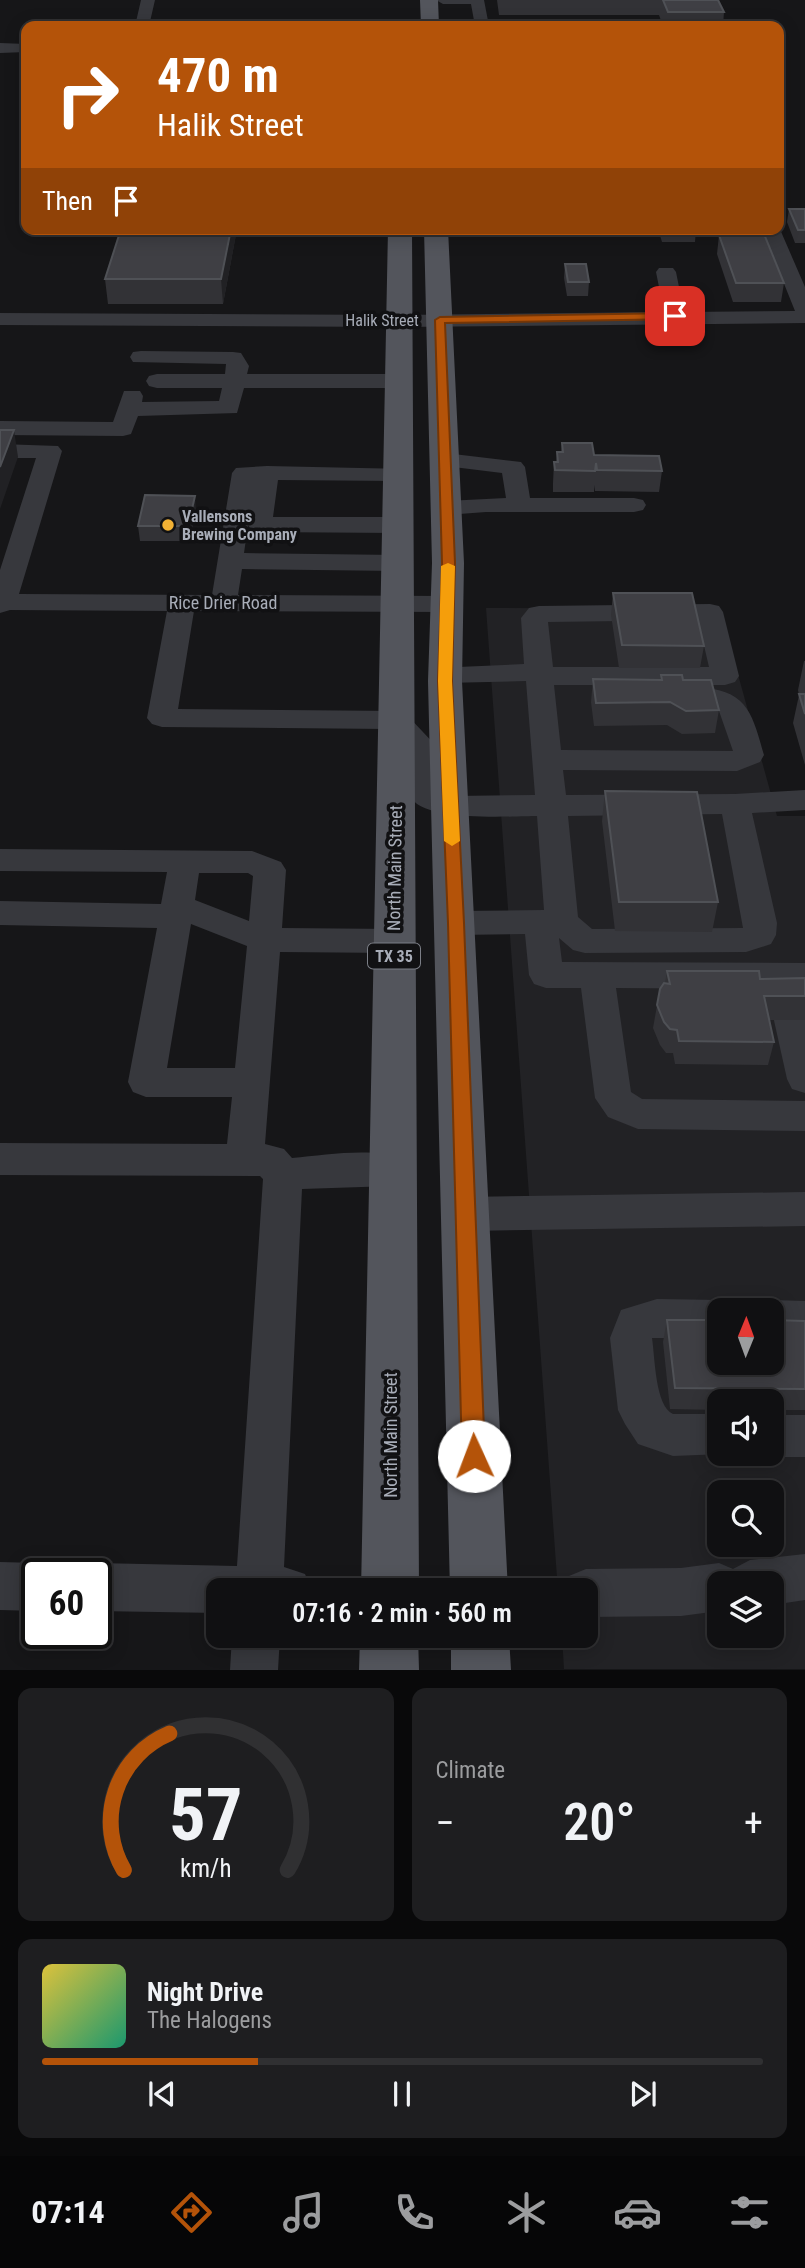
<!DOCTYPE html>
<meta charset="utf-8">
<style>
:root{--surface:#101012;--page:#1e1e20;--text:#f1f3f6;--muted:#9c9d9f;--line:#303032;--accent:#b45309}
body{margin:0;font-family:"Roboto Condensed",sans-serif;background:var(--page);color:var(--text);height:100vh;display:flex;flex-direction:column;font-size:26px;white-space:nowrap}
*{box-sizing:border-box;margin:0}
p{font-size:23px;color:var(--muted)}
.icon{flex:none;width:38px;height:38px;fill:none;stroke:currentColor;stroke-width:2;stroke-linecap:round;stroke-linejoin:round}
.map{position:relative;height:1670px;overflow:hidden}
.side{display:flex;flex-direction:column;gap:18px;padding:18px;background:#09090a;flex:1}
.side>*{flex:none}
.banner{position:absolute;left:21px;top:21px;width:763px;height:214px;border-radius:14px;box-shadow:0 4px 18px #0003,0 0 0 2px var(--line);background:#b45309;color:#fff;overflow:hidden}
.needle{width:46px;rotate:1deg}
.controls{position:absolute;left:707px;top:1298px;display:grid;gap:14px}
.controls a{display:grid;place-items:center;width:77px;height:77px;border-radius:14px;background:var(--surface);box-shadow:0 4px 18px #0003,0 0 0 2px var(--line);font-size:35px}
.speed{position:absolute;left:21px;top:1558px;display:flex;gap:14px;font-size:35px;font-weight:700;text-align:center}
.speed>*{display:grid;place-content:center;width:91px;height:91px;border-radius:50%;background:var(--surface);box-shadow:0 4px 18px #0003,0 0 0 2px var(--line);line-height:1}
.speed .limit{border:4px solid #111;border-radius:10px;background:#fff;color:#111}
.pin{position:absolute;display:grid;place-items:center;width:60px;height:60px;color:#fff;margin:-30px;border-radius:14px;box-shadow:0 4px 10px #0006}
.me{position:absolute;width:77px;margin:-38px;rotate:358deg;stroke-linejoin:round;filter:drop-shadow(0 0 5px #0008)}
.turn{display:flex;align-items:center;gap:24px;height:147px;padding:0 21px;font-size:32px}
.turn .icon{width:91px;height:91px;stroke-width:2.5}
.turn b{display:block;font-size:49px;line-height:60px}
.then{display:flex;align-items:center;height:66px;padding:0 21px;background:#0003;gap:14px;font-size:26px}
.big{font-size:52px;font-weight:600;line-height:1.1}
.side .tile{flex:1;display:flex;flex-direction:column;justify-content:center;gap:10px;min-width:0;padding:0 24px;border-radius:14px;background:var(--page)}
.side .dial{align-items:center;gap:0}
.dial svg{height:182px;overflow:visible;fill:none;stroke:var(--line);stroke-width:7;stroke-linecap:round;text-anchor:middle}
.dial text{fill:var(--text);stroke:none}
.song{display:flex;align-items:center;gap:21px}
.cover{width:84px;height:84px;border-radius:10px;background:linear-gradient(135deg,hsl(50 70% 55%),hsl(160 70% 35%))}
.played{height:7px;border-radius:4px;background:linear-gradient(90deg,var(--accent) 30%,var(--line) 30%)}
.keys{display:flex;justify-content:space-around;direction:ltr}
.heat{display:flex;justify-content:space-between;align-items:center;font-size:38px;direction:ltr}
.side .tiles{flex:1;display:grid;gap:18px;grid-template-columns:1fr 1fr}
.tile:last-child{grid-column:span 2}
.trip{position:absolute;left:206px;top:1578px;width:392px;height:70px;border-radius:14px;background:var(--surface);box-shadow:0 4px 18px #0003,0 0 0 2px var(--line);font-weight:600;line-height:70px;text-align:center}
.tab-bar{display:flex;height:112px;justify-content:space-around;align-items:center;background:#060607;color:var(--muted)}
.tab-bar .icon{width:49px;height:49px}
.tab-bar .current{color:var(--accent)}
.tab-bar b{font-size:32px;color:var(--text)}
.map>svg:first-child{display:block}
.built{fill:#222225;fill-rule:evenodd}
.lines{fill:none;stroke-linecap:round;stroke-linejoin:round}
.minor{fill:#37383d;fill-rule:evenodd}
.major{fill:#53555c;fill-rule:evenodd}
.wall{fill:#323236}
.shaded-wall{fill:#212124}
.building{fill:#3f3f44;stroke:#4f5156;stroke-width:2}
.route{fill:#b45309;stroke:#753606;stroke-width:2}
.slow{fill:#f59e0b}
.poi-dot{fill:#f2b134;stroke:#111113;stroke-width:2.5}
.labels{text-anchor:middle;stroke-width:7;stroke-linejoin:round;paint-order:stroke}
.far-street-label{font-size:16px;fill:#a8adb8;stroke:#111113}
.far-poi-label{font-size:16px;font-weight:bold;fill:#a8adb8;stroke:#111113;text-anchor:start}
.shield{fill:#111113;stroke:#7b7e86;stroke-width:2}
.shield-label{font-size:16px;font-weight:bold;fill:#a8adb8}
.street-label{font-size:18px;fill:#a8adb8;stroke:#111113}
</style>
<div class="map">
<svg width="805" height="1670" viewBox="0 0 805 1670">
<rect width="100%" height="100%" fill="#161618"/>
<path class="built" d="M486,608L720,609L777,816H805V1669H564L562,1636H586V1591H558ZM719,1311H772V1363H719ZM719,1402H772V1454H719ZM719,1493H772V1545H719ZM719,1584H772V1636H719Z"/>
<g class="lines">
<path class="minor" d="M141,0H155L149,26H135Z
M436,0H484L489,26H475L471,4H443Z
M0,43L26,44V52L0,53Z
M779,227L805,287V323L400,327L0,325V313L400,315L664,312L656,272L659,268H673L676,272L684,312L795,311L762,229H779Z
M141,351L233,352L241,353L249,366L247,374H399L407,376L410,381L407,386L399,388H244L237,413L138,416L131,434L123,436L0,435V421L113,422L124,391H140L143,396L142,402L219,401L222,388H157L149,386L146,381L149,376L157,374H225L226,364L133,362L130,357L133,352Z
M0,444L58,446L62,451L19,594L212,595L232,473L236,468L267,466L407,469L411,474L407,479L399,481L278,480L273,517H398L407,520L411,525L407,530L398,533L260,532L251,529L248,525L244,553L398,555L407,558L411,563L407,568L398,571L242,569L238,595L446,596L455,598L459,604L455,610L446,612L194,611L178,709L396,711L406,714L439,749L440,790L455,796L535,795L526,681L445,683L435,680L431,674L435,668L524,664L521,618L529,608L539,606L710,604L719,606L723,612L739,676L735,682L725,685H554L561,750L733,751L719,711L711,706L666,702L662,696L666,690C679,686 691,687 704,688C749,691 753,718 764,755L760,762L737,771L563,770L566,795L735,794L805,790V810L752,813L777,923L776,935L771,944L746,952L585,953L573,950L559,938L562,962L805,963V989H802L805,1002V1093L792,1089L787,1079L767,989L616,988L631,1092L642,1099L805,1101V1131L638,1129L608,1117L595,1098L581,988H546L534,984L529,975L525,934L456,935L444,932L439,923L444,914L456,911L544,910L537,816C513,816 419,823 410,795C406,783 409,764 409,751L388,729L162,727L152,724L147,718L167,611L10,610L0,613V570L36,458H0ZM698,620L709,667H553L548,622ZM722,814L743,928L592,929L578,917L568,816Z
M445,453L521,462L525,467L530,498H634L643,500L646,505L643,510L634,512H486L446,515L437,513L434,508L437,503L446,501L506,498L502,473L437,465L433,460L437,455Z
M0,849L252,851L281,862L286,870L282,928L394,929L406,932L411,941L406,950L394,953L280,952L265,1144L284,1149L292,1158C328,1155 371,1147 406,1159L411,1170L406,1181L392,1186L302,1189L284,1567L305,1574L312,1591H219V1613L96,1611V1573H78L96,1563L237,1566L263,1179L260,1176L0,1175V1143L227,1144L232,1097H146L133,1092L128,1082L157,928L0,925V901L161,904L167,872L0,871ZM199,873H248L253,876L249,921L195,900ZM191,924L247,946L235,1068H167Z
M805,1192V1226L464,1231L450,1226L444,1214L450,1202L464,1197Z
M657,1299L719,1300L734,1306L736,1311H719V1338H652C655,1357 655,1406 673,1414H719V1454H723L673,1456L638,1444L625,1424L618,1410L610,1338L621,1310Z
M772,1300L805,1301V1339L772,1338V1311H755L757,1306Z
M772,1415H805V1457H772L765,1454H772Z
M805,1554V1600L772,1605V1584H719V1611L681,1616L586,1617V1591H563L569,1576L586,1569L681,1568L719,1563L733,1569L750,1560Z
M0,1562L37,1563L54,1570L55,1573H37V1611L0,1610Z
M232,1636H280L278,1670H230Z"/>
<path class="major" d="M420,0H438L439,26H421Z
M388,229H412L419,1591H361Z
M424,229H448L464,563L462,681L508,1591H450L428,681L432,563Z
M360,1636H418L419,1670H359Z
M451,1636H509L511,1670H451Z"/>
</g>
<path class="wall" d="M497,0H718L724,12L723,26H663L659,15H499Z
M789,209H805V243H795L787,222Z
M83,229H101L99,235H83Z
M237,229L223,304H108L105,279Z
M658,229H696L695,242H662Z
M723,229H762L784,283L781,302H733L717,254L719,235H725Z
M565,264L589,282L588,296H567L564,278Z
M562,443L594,455L662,471L659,492L595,491L594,485V492H553V483L554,462H556L557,452H561Z
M196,510L190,541H140L138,526Z
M613,593L704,646L700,668H619L611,615Z
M804,661H805V765L793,723L799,695L798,690Z
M661,675L683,680L719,710L715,733L682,734L667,725L594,726L591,702L593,679L660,680Z
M605,791L718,902L712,932L615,931L602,821Z
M667,971L760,979L805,978V1020H769L774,1042L768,1065L675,1064L673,1053H666L660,1045L653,1028L660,989L665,983Z
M667,1320L805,1321V1410H772V1402H719V1410L670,1409L663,1342Z"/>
<path class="shaded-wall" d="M231,229H237L223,304L221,279Z
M14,430L18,457L0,509V467Z
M195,496L196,510L190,541L188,526Z"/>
<path class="building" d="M663,0H718L724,12H668Z
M789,209H805V230H798Z
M121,229H231L221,279H105Z
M733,229H762L784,283H736L719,235H735Z
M565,264H586L589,282H568Z
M0,430H14L0,467Z
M562,443H592L594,455L659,456L662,471L597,470L596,463L595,471L555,470L554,462H558L557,452H563Z
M145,495L195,496L188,526H138Z
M613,593H692L704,646L622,645Z
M661,675H682L683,680H711L719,710L686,711L670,702L596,703L593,679L662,680Z
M799,694H805V714Z
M605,791L697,792L718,902H619Z
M667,971H759L760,979L805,978V996H764L774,1042L679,1041L677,1030L670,1029L664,1022L657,1005L660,989L664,983L670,984Z
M667,1320H719V1363H772V1320L805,1321V1389L675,1388Z"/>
<path class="route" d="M675,313L679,314V319L445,323L455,563L452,681L464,923L485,1456L481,1464L474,1467L466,1464L462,1456L448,923L438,681L442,563L435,320L440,317Z"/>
<path class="slow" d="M448,563L455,566L452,681L460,841L452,846L444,841L438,681L441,566Z"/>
<circle class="poi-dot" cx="168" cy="525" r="7"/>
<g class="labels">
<g class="far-street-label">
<text x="382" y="326">Halik Street</text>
</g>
<g class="far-poi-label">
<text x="182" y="522">Vallensons<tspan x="182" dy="18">Brewing Company</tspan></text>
</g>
<rect class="shield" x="368" y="943.5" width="52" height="25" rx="5"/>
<g class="shield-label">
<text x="394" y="962">TX 35</text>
</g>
<g class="street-label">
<text x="223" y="609">Rice Drier Road</text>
<text transform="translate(395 868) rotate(-89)" y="6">North Main Street</text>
<text transform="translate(391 1435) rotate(-90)" y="6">North Main Street</text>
</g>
</g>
</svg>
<div class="controls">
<a><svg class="needle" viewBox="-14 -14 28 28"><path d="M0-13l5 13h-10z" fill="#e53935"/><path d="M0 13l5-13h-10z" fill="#9c9d9f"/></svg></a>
<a><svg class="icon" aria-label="sound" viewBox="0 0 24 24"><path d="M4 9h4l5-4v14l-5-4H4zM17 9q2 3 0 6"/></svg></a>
<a><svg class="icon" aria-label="search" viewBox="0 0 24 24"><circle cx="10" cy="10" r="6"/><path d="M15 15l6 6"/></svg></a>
<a><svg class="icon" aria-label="layers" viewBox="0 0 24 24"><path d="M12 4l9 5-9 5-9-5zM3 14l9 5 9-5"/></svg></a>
</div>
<div class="speed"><div class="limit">60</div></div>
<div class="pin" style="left:675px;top:316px;background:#d93025"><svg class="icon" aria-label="arrive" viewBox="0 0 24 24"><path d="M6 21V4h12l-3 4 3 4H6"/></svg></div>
<svg class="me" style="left:474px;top:1456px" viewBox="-20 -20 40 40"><circle r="19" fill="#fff"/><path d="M0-13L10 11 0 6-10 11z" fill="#b45309"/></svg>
<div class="trip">07:16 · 2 min · 560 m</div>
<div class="banner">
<div class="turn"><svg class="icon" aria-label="right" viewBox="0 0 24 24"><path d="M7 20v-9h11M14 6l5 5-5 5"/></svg><div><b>470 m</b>Halik Street</div></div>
<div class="then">Then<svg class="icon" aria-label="arrive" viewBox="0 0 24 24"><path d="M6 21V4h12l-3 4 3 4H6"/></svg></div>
</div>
</div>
<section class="side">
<div class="tiles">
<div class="tile dial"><svg viewBox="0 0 100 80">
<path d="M14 69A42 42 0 1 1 86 69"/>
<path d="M14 69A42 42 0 0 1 34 9" stroke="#b45309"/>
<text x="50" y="56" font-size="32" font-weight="700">57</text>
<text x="50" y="72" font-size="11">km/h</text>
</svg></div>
<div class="tile"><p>Climate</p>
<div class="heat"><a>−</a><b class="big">20°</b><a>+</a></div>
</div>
<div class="tile">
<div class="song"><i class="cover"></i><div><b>Night Drive</b><p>The Halogens</p></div></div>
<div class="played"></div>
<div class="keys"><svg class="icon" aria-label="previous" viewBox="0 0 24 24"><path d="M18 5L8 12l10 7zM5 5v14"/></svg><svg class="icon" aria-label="pause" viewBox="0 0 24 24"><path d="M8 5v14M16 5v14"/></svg><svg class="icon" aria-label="next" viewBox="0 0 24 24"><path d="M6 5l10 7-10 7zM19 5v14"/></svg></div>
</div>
</div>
</section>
<nav class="tab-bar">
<b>07:14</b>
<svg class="icon current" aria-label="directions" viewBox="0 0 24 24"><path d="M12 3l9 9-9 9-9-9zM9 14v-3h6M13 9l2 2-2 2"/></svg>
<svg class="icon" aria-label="music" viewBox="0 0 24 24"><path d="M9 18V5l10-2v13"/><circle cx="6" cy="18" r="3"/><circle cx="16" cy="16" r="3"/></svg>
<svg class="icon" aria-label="phone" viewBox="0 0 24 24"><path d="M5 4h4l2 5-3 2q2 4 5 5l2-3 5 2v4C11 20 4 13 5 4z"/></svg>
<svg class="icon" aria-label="climate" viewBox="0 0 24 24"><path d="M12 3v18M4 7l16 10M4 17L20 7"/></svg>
<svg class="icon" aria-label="car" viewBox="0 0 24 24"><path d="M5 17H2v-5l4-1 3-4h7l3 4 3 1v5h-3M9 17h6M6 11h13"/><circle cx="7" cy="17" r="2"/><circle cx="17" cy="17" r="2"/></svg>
<svg class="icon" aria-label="filters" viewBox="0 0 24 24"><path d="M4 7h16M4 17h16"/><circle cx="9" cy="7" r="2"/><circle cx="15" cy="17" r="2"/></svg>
</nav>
